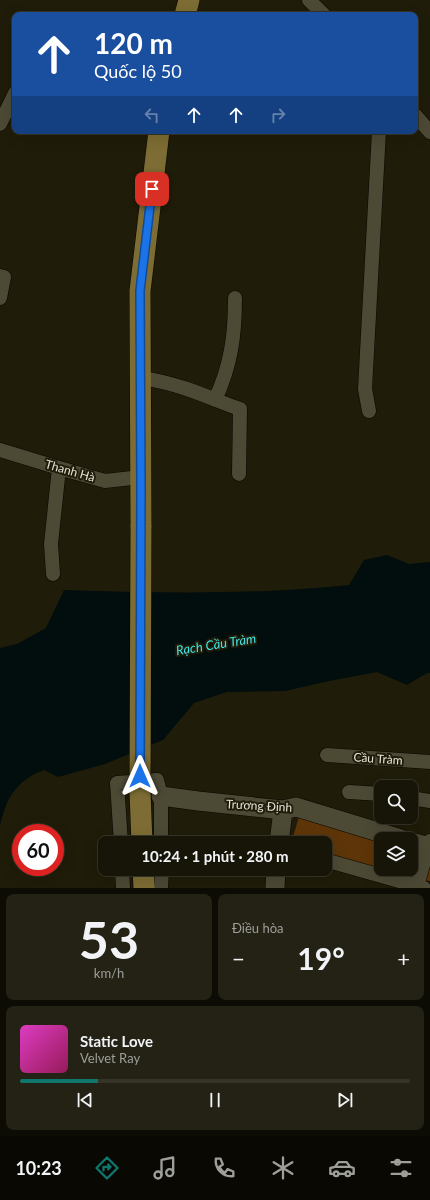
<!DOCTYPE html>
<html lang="vi">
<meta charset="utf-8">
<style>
:root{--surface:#171507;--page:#242215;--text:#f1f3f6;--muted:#9e9f9b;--line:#363428;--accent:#0f766e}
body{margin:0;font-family:Lato,sans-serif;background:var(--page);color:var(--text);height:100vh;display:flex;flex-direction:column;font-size:15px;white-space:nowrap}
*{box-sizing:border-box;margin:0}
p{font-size:13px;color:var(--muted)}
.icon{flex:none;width:22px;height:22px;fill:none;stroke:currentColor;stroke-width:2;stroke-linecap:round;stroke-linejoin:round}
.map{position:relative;height:888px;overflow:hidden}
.details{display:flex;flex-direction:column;gap:6px;padding:6px;background:#0d0c04;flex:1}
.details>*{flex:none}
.guide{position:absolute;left:12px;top:12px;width:406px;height:122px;border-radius:8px;box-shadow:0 4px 16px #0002,0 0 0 1px var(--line);background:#1a4fa0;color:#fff;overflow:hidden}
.controls{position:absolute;left:374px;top:780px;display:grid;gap:8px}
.controls a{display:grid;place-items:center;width:44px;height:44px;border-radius:8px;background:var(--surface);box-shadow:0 4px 16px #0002,0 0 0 1px var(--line);font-size:20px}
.speed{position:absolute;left:12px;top:824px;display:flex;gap:8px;font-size:20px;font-weight:700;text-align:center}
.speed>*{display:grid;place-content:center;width:52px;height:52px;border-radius:50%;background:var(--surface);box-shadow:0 4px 16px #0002,0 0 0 1px var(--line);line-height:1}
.speed .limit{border:6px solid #d22;background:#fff;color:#111}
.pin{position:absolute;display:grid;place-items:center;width:34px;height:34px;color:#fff;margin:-17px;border-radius:8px;box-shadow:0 2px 6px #0006}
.me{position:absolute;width:44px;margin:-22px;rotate:0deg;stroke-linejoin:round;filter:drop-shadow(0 0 3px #0008)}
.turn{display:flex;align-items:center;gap:14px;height:84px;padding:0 16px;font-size:18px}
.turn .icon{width:52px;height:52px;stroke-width:2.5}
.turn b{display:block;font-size:28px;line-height:34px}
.lanes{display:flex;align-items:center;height:38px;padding:0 16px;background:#0003;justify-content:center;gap:20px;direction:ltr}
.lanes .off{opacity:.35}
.big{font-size:30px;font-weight:700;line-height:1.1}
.details .widget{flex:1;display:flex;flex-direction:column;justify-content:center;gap:6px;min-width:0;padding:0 14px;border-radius:8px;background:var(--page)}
.details .dial{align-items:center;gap:0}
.dial b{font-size:52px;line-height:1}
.song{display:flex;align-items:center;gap:12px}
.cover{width:48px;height:48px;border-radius:6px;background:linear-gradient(135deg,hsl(310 70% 55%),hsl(330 70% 35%))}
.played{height:4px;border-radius:2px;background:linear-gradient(90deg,var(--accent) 20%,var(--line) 20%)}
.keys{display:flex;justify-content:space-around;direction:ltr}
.heat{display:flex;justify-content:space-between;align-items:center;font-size:22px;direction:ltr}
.details .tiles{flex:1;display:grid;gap:6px;grid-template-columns:1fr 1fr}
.widget:last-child{grid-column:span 2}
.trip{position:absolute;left:98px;top:836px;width:234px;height:40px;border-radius:8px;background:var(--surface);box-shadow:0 4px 16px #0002,0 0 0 1px var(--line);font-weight:700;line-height:40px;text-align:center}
.tabs{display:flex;height:64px;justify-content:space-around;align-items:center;background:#090803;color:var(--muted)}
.tabs .icon{width:28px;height:28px}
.tabs .on{color:var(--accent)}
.tabs b{font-size:18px;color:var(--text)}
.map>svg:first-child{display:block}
.water{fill:#020d0d}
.building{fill:#5d3509}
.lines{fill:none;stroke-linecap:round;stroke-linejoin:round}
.street-casing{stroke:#090600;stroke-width:15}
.secondary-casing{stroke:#090600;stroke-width:20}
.primary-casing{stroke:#090600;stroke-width:22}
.street{stroke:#4c4935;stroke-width:14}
.secondary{stroke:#4c4935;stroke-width:19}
.primary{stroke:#7d6d34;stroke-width:21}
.primary-bridge-casing{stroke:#090600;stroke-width:22;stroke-linecap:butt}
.primary-bridge{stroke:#7d6d34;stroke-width:21}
.route-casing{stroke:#114b97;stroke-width:10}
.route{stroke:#1a73e8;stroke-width:7}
.labels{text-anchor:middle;stroke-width:4;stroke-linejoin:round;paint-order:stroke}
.street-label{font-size:12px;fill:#e7e5d9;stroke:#1f1c09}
.water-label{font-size:13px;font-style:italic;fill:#41e2e5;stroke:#1f1c09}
</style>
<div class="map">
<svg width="430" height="888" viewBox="0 0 430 888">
<rect width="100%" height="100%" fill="#1f1c09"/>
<path class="water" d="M387,555L409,564L430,562V673H427L407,685L377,672L329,681L285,691L227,692L194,703L163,740L105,764L58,777L44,770C28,775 13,788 7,803C4,810 2,818 0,825V648L17,644L46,628L64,590C159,593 254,595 349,585L364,560Z"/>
<path class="building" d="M299,817L381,842V869H411V851L419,853L411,881L325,854V843H291Z
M430,861V881L424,880Z"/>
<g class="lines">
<g class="street-casing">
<path id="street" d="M309,0L324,15
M415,115L430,132
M0,124L15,93
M0,276L4,277L0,298
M141,378C156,380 172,384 187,389C205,395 222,403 240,409L239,474
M215,400C231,365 235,336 235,298
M369,411L365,389L379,131
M0,450L59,468L105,481L141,477
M53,574L51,544L59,468
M327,755L430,762
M349,792L381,794
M411,798L430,801
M121,843L117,783L157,780L161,796V843
M325,860L424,888
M122,869L123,888
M417,886L430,841
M161,888L162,869"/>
</g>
<g class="secondary-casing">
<path id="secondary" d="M161,796L198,801L283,810L296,807L401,839
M411,842L430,847
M279,843L283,810
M275,888L276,869"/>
</g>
<g class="primary-casing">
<path id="primary" d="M185,15L189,0
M141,527L140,291L159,131
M140,792L142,843
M143,869L144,888"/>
</g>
<use href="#street" class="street"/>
<use href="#secondary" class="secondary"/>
<use href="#primary" class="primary"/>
<g class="primary-bridge-casing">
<path id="primary-bridge" d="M140,792L141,527"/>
</g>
<use href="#primary-bridge" class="primary-bridge"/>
</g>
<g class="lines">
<g class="route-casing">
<path id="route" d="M140,776L141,489L140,291L152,189"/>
</g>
<use href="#route" class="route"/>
</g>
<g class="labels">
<g class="street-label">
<text transform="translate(70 471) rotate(16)" y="4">Thanh Hà</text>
<text transform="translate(378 759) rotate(4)" y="4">Cầu Tràm</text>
<text transform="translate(259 806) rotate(3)" y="4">Trương Định</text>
</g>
<g class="water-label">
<text transform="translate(216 644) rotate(-9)" y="5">Rạch Cầu Tràm</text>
</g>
</g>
</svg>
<div class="controls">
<a><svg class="icon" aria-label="search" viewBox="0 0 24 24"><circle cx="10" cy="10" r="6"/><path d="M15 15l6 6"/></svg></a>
<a><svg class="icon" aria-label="layers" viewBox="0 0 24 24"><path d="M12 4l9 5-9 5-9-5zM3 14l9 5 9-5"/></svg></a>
</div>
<div class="speed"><div class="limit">60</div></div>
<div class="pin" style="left:152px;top:189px;background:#d93025"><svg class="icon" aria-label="arrive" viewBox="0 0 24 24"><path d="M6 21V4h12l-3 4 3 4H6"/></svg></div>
<svg class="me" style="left:140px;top:776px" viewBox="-20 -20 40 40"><path d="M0-17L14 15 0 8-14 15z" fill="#1a73e8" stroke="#fff" stroke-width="4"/></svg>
<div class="trip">10:24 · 1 phút · 280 m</div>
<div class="guide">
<div class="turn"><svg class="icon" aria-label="ahead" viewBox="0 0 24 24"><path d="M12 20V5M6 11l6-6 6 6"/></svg><div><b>120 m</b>Quốc lộ 50</div></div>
<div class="lanes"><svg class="icon off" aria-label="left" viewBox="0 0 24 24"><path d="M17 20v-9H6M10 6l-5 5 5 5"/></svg><svg class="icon" aria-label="ahead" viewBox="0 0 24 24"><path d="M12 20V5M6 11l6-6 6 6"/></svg><svg class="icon" aria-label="ahead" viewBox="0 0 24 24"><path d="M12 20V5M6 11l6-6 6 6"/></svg><svg class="icon off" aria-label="right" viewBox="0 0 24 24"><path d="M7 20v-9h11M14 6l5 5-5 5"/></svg></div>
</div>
</div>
<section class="details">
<div class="tiles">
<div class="widget dial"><b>53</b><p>km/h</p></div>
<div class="widget"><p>Điều hòa</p>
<div class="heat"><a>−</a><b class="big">19°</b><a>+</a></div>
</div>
<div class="widget">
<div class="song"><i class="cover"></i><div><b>Static Love</b><p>Velvet Ray</p></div></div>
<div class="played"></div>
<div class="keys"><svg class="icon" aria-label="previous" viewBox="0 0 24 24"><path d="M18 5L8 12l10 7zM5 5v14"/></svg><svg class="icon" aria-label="pause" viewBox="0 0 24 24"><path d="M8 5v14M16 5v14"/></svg><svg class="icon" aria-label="next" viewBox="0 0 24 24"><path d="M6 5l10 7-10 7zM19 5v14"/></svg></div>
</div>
</div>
</section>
<nav class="tabs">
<b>10:23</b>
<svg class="icon on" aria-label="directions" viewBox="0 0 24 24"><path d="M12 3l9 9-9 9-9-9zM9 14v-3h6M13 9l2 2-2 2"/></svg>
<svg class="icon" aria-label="music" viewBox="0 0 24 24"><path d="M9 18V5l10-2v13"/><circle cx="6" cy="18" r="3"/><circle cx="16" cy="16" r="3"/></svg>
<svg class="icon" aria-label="phone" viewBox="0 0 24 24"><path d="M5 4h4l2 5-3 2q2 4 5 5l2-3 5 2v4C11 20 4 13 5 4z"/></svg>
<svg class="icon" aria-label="climate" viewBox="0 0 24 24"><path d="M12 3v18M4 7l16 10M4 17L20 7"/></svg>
<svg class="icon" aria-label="car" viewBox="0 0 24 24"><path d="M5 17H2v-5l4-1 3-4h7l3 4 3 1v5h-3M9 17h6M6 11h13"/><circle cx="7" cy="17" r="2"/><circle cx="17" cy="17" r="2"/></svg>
<svg class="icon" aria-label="filters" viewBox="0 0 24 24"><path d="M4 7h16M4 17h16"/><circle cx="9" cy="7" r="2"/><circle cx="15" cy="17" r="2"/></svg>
</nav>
